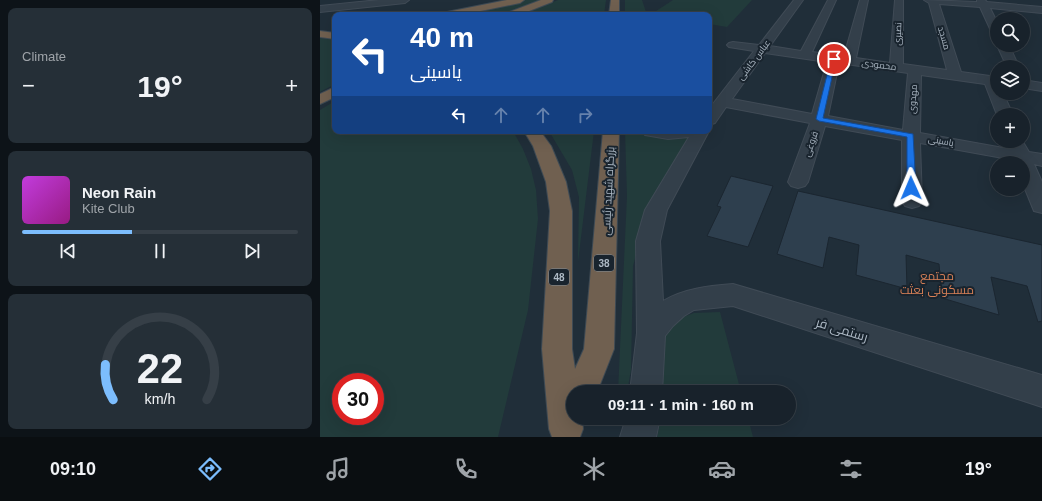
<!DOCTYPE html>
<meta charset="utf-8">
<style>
:root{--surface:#18222b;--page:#252f37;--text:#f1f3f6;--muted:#9fa4a9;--line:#363f47;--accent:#7cbdfd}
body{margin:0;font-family:Arial,Cairo,sans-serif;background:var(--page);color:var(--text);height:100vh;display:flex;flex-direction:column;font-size:15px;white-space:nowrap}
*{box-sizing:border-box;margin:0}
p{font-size:13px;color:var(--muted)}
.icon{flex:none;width:22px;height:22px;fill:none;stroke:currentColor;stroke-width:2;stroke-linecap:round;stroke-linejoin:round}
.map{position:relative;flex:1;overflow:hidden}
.side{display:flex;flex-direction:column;gap:8px;padding:8px;background:#0d1318;width:320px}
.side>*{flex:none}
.guide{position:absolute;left:12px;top:12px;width:380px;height:122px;border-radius:8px;box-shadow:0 4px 16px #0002,0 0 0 1px var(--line);background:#1a4fa0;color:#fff;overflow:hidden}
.fabs{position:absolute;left:670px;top:12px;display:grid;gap:8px}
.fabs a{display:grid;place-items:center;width:40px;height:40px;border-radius:50%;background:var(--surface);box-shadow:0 4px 16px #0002,0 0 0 1px var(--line);font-size:20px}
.speed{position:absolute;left:12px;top:373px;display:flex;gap:8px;font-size:20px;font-weight:700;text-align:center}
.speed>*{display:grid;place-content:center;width:52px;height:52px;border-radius:50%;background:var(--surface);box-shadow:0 4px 16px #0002,0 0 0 1px var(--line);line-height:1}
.speed .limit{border:6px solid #d22;background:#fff;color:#111}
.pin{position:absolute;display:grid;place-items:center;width:34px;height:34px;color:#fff;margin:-17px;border:2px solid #fff;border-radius:50%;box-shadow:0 1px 4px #0007}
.me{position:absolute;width:44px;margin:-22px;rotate:359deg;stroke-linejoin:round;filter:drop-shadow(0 0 3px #0008)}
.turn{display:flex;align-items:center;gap:14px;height:84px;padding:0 12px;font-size:18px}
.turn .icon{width:52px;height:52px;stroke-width:2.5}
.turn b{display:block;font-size:28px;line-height:34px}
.lanes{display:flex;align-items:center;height:38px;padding:0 12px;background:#0003;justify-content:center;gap:20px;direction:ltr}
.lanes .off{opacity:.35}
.big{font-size:30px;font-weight:600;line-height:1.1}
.side .tile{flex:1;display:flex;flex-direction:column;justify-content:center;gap:6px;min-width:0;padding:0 14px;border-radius:8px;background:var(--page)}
.side .dial{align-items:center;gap:0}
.dial svg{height:104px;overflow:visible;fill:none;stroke:var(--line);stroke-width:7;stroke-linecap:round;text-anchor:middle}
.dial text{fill:var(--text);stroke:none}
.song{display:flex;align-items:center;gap:12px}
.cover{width:48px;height:48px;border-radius:6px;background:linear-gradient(135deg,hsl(290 70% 55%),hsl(310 70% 35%))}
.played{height:4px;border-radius:2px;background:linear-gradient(90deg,var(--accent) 40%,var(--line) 40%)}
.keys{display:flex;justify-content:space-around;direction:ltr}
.heat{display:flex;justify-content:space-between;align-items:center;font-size:22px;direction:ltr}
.trip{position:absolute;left:246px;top:385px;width:230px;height:40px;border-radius:20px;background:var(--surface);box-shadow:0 4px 16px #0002,0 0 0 1px var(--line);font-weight:600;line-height:40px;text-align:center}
.menu{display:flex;height:64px;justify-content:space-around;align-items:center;background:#0a0e11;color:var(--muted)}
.menu .icon{width:28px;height:28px}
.menu .selected{color:var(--accent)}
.menu b{font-size:18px;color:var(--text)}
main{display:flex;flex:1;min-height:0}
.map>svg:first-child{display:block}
.green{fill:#223b3b;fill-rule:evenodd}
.building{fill:#2e3f4e;stroke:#1b2630}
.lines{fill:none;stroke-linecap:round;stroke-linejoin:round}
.minor-casing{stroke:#404b56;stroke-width:2}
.highway-casing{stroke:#3e4a54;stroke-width:2}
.minor{fill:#333f4a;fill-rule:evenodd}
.highway{fill:#706050;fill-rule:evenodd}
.route{fill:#1a73e8;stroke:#114b97}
.labels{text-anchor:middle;stroke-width:4;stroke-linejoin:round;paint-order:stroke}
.far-street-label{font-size:9px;fill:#aebac6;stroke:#19242e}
.shield{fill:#19242e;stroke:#818d98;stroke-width:1}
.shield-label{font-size:10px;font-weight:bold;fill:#aebac6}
.street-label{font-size:11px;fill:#aebac6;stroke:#19242e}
.neighbourhood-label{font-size:12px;fill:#d88057;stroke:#19242e}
.near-street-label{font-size:13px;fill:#aebac6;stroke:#19242e}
</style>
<main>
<section class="side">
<div class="tile"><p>Climate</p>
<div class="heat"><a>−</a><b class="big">19°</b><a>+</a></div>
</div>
<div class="tile">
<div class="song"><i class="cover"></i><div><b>Neon Rain</b><p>Kite Club</p></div></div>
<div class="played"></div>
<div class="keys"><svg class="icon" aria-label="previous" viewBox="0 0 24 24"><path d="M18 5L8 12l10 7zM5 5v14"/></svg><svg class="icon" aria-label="pause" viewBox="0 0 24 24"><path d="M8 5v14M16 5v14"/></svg><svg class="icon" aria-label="next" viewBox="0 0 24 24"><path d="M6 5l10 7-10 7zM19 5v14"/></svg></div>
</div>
<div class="tile dial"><svg viewBox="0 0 100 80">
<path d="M14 69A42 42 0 1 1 86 69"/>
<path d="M14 69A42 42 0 0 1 8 42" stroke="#7cbdfd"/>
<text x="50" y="56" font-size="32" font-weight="700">22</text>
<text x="50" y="72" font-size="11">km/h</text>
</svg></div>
</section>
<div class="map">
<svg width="722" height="437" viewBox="0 0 722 437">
<rect width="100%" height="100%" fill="#202e39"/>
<path class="green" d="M204,0H220L180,15H133Z
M238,0H286L284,15H202Z
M305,0H322L327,15H305Z
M353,0H432L407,27L389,24V15H330Z
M0,38L15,40V84L0,92Z
M15,101V131H193L203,149L211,169L216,190L218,219L208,310L178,437H0V110ZM21,382H55V416H21Z
M229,131H274L258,262L259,197L252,170Z
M305,131H321L331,136L349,139L371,137L330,203L313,266L311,370L307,392H298L307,196Z
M400,312L421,392H342L341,342L355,320L374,313Z
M341,418H428L433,437H337Z"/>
<path class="building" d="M411,176L453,186L428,247L387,236L401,207L397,206Z
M478,191L722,245V321L718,322L707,286L671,277L679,315L622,298L619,264L586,255L587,289L536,275L539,245L509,237L503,268L457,254Z"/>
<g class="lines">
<g class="minor-casing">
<path id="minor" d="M59,0H89L85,3L0,12V6Z
M474,0H483L450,46L481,51L508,0H516L492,52L524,56L540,0H548L536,58L570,63L575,0H583V64L627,70L609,3L604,0L657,2V0H665L667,2L722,7V13L670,8L677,22V36L672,33L660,7L619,4L641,72L677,77V93H683L693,115H677L665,84L601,75L600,133L689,149L688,146L691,142L696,141L703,142L709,152L722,154V166L714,164L722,182V213L714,211L703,184V163H695L694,160L600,143L602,201L599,206L592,208L585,206L582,201V140L505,126L488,182L485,186L478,188L471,186L468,182L490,123L406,107L395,123L389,125V109L434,51L409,47L407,45L409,43L413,42L439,45ZM445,53L507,62L492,114L412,99ZM519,63L588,73L583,130L508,116Z
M677,45H689L699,67H687Z
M703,80L722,83V91L703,88Z
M323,131H389L347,210L340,241L343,301C365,288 389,286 413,284L722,375V407L413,306L374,310L364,316L353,326L345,336L342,392H310L317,333L316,241L325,210L369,137L348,139L325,135Z
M306,418H340L336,437H300Z"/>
</g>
<g class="highway-casing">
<path id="highway" d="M187,0H204L200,3L141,15H122L127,12Z
M221,0H233L232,2L199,15H185L187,13Z
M291,0H299V15H289Z
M0,31L15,33V39L0,37Z
M15,87V97L0,104V94Z
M204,131H220L231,146L246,182L252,211V349L255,369L264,349L283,131H299L294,349L277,392H253V418H262L263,429L260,437H232L229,429L222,349L230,211L226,182L213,146Z"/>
</g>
<use href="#minor" class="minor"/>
<use href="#highway" class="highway"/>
</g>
<path class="route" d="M514,57L516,59L503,118L593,134L596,188L594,189L591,190L587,188V137L499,121L496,119L511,59Z"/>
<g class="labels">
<g class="far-street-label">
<text transform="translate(578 34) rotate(-88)" y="3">نصیری</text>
<text transform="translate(624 38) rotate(74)" y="3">مسجد</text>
<text transform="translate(434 60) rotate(-53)" y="3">عباس کاشی</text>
<text transform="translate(559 65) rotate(8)" y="3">محمودی</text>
<text transform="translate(593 99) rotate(-86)" y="3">مهدوی</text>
<text transform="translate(621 141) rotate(10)" y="3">یاسینی</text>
<text transform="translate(491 144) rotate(-71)" y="3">فروغی</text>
</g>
<g class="shield">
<rect x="274" y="255" width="20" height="16" rx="3"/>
<rect x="229" y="269" width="20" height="16" rx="3"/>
</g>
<g class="shield-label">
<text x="284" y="267">38</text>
<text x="239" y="281">48</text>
</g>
<g class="street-label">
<text transform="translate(288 191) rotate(-87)" y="4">بزرگراه شهید رئیسی</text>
</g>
<g class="neighbourhood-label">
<text x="617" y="280">مجتمع<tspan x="617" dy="14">مسکونی بعثت</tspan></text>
</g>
<g class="near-street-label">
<text transform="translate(522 329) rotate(17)" y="5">رستمی فر</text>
</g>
</g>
</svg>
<div class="fabs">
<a><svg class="icon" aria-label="search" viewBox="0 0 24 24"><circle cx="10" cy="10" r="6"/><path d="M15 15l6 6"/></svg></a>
<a><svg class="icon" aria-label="layers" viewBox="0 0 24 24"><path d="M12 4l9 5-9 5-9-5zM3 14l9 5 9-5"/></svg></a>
<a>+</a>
<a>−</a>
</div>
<div class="speed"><div class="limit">30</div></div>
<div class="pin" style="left:514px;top:59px;background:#d93025"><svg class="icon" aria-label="arrive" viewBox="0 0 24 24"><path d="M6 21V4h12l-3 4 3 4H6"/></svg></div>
<svg class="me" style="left:591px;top:188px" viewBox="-20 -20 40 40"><path d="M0-17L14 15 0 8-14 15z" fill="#1a73e8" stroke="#fff" stroke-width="4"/></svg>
<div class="trip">09:11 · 1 min · 160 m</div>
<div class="guide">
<div class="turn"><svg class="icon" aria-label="left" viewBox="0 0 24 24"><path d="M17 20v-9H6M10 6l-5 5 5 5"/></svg><div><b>40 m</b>یاسینی</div></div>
<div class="lanes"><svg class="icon" aria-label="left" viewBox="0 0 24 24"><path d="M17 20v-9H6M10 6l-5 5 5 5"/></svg><svg class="icon off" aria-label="ahead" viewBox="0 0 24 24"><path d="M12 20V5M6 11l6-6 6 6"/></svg><svg class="icon off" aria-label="ahead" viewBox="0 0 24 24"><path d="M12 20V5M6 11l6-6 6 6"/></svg><svg class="icon off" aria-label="right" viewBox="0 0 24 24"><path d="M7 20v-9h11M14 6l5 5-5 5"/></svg></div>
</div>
</div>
</main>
<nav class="menu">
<b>09:10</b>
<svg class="icon selected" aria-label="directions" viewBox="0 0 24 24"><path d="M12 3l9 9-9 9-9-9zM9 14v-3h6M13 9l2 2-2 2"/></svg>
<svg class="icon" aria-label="music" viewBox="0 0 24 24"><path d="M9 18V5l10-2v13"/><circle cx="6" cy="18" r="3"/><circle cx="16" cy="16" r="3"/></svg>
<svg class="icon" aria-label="phone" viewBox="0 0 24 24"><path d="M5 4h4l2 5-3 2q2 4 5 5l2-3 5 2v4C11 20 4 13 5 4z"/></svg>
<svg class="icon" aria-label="climate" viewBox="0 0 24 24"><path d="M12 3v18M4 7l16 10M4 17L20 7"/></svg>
<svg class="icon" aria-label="car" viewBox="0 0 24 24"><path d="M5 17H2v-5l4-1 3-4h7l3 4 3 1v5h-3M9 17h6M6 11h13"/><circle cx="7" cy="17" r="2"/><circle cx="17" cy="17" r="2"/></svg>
<svg class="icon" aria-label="filters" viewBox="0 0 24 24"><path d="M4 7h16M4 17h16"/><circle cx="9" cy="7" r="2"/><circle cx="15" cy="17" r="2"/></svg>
<b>19°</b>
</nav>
